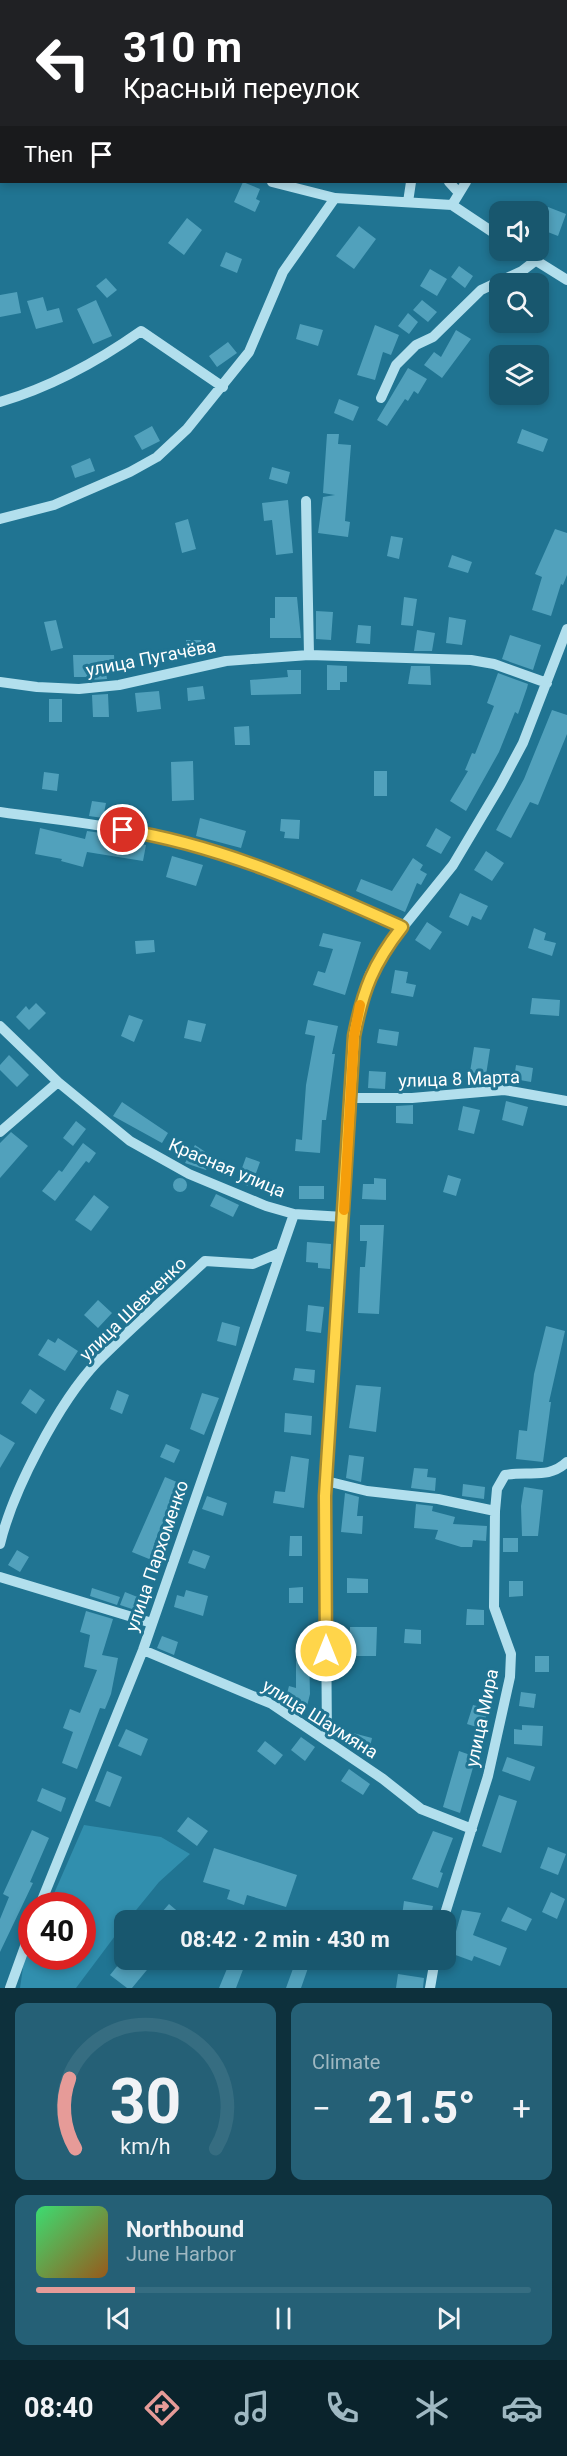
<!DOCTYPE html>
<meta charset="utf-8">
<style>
:root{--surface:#18576e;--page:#256076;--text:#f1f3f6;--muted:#9fb8c2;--line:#366d81;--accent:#e69b98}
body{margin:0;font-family:Roboto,sans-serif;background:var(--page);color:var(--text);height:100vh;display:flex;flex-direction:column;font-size:22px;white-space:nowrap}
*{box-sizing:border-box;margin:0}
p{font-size:20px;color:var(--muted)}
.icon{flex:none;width:33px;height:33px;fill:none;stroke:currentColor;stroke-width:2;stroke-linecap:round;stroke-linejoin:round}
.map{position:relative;height:1988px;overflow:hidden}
.panel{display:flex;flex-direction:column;gap:15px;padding:15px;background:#0d303c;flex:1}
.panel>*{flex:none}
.guide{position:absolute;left:0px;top:0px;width:567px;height:183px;box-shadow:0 3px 9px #0003;background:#202124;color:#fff;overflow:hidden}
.buttons{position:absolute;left:489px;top:201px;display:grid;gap:12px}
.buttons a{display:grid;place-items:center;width:60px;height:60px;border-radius:12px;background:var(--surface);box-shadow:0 3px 9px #0003;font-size:30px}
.speed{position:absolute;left:18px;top:1892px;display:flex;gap:12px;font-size:30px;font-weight:700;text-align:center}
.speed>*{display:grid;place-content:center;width:78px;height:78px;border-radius:50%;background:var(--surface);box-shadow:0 3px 9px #0003;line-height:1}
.speed .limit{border:9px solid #d22;background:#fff;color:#111}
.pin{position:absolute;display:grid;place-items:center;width:51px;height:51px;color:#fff;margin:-26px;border:3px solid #fff;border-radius:50%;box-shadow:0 2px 6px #0007}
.me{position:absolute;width:66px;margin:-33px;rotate:0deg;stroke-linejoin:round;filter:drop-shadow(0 0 4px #0008)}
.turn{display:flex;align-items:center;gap:21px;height:126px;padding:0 24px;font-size:27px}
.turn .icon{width:78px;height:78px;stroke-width:2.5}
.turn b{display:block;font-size:42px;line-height:51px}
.then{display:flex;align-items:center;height:57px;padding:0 24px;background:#0003;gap:12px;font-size:22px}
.big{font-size:45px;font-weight:700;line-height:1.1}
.panel .tile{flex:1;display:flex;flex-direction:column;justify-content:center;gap:9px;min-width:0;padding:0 21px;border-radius:12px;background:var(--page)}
.panel .dial{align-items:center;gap:0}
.dial svg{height:156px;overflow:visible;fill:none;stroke:var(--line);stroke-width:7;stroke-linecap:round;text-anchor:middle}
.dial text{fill:var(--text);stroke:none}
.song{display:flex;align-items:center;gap:18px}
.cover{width:72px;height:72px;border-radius:9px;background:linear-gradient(135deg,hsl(140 70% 55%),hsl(30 70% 35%))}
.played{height:6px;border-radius:3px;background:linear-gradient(90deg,var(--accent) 20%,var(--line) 20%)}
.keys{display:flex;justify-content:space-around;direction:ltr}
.heat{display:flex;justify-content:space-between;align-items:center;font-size:33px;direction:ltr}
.panel .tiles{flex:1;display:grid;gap:15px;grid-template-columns:1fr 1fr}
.tile:last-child{grid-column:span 2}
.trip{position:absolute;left:114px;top:1910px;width:342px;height:60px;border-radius:12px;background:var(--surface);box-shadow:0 3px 9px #0003;font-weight:700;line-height:60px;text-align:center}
.menu{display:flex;height:96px;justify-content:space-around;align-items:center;background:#0a232c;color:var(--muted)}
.menu .icon{width:42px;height:42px}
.menu .current{color:var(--accent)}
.menu b{font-size:27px;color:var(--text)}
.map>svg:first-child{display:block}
.green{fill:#318fae}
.building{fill:#51a1bc}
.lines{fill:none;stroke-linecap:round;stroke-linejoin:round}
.minor{stroke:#b2dfed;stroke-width:10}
.route-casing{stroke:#a68a30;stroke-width:15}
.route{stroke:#ffd54a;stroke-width:10}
.slow{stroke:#f59e0b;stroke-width:10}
.labels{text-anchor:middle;stroke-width:6;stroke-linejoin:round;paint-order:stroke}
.street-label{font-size:18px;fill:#fff;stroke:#207492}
</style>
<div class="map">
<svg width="567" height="1988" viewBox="0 0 567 1988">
<rect width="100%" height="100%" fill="#207492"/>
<path class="green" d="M84,1825L161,1837L190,1854L159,1882L128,1920H124V1924L76,1988H20L24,1961L31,1944L32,1956H82V1905H49Z"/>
<path class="building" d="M243,182L260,189L256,199L260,201L255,212L234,202Z
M548,207L566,214L558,236L540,229Z
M187,218L202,230L184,255L168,243Z
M359,226L376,239L354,269L336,256Z
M226,252L242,259L237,273L220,266Z
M459,266L473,276L465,288L451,277Z
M430,269L447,279L437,296L420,286Z
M106,278L117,290L107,298L96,286Z
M17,292L21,313L0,317V295Z
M43,297L47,311L59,308L63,322L36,329L27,301Z
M96,300L112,336L93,344L77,309Z
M422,300L437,312L428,322L413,310Z
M408,313L418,322L409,334L398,326Z
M300,324L323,330L318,346L296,339Z
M375,325L399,335L391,355L383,352L375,380L357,375Z
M456,330L471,339L442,378L424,365L434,352L441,357Z
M228,342L237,353L217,367L209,356Z
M408,368L427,379L418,394L414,391L408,401L405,399L387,426L377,420Z
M339,399L359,407L353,421L334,413Z
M152,426L160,441L142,450L134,436Z
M522,429L548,439L543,452L517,443Z
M327,434H339L338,444L351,445L345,521L350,522L348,537L318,533L323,497L335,495L323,493Z
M90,458L95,471L75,478L71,466Z
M272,467L290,472L287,484L269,479Z
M288,500L293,553L276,555L272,520L264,521L262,503Z
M188,519L196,549L182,553L175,523Z
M555,529L567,533V575L563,585L561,584L551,616L532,610L542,577L535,574Z
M391,536L403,538L399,559L387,556Z
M452,555L472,562L468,573L448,567Z
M275,597H297L301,638H270V618H275Z
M404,597L417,599L413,626L401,625Z
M316,611L333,612L331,640L316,639Z
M449,617L466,620L462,645L446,643Z
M56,620L63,648L51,651L44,622Z
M358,625L371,626L370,644L356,643Z
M417,630L435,633L432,651H414Z
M510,635L541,645L533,670L502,659Z
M186,640H201V654L186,655Z
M73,655H114L115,671L106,672L107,679L91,680V677H74Z
M327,665L347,666V682H340V690H327Z
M411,666H430L431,685L408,684Z
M287,670H301V694L251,695L250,680L288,677Z
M498,673L528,684L527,688L518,714L515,712L499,752L466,811L450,801L468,771L465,770L472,753L475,754L494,706L487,703Z
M203,686L205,699L188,701L187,688Z
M159,691L161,709L137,712L135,693Z
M108,694L109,717H93L92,695Z
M49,699H62V722H49Z
M552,710L567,715V734L538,805L530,802L511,838L496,830L524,779Z
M249,726L250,745H235L234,727Z
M193,761L194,800L172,801L171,762Z
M374,771H387V796H374Z
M44,772L59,774L57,791L42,789Z
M92,801L106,803L103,818L89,816Z
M200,818L246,831L241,848L196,836Z
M281,819L300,820L299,839L284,838L285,832L280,831Z
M40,828L85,839L87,831L101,833L100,836L146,845L143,861L87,852L83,867L61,861L62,859L35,854Z
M436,828L451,837L441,854L426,846Z
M486,851L504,863L492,881L474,870Z
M172,856L203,865L196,886L166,877Z
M413,858L423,865L420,870L427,874L421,885L417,883L405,912L356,891L361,879L392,891Z
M460,893L488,906L481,920L472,916L468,926L449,917Z
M427,922L442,932L430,950L415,940Z
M534,928L546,933L544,940L556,943L552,956L528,948Z
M323,933L361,942L345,995L313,985L318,971L325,973L333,949L319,946Z
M154,940L155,952L136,954L135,941Z
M395,970L408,972L406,983L416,985L413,997L391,993Z
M532,998L560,1000L559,1016L530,1014Z
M36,1003L46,1013L29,1030L16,1017L26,1006L29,1010Z
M129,1015L143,1020L134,1042L121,1036Z
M188,1020L206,1024L201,1042L184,1038Z
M308,1020L338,1026L332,1054H335L326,1120H322L320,1153L295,1151L296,1139L302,1140L306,1085L315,1036L305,1034Z
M379,1029L399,1032L397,1046L377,1043Z
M474,1047L490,1049L486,1075L470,1072Z
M9,1055L29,1075L17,1087L0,1070V1065Z
M516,1065L533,1068L531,1082L514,1079Z
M369,1071L386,1072L385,1089L368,1088Z
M506,1101L528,1107L523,1126L502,1120Z
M122,1102L168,1133L162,1143L113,1116Z
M413,1105V1124L396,1123V1106Z
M463,1106L480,1110L474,1134L458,1130Z
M76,1121L86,1129L73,1146L63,1138Z
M11,1132L28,1146L0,1178V1143Z
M83,1143L96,1153L89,1163L86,1161L55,1201L42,1191L59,1170L62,1172Z
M195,1145L213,1157L206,1170L185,1163Z
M246,1157L260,1162L251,1187L237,1182Z
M448,1175L461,1179L456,1196L443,1192Z
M173 1185a7 7 0 1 1 14 0a7 7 0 1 1-14 0Z
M374,1178L386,1179V1200L362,1199L363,1184H374Z
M299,1186H324V1199H299Z
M216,1194L239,1205L233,1217L210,1206Z
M94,1195L109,1207L91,1231L75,1220Z
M360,1225H384L379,1314L358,1313L360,1267H365L367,1241H360Z
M307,1242L331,1244L330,1269L318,1268V1263L306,1262Z
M98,1300L112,1313L98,1328L84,1315Z
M308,1305L324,1307L321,1333L306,1331Z
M222,1322L240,1327L236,1346L217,1341Z
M546,1326L565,1331L549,1402H551L543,1462L516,1459L519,1430L527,1431L534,1374Z
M58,1338L78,1351L65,1371L38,1355L48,1339L55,1343Z
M295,1368L315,1370L314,1383L293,1380Z
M356,1385L381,1387L376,1432L349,1428Z
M30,1389L45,1400L36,1414L21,1403Z
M117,1390L129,1395L122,1414L110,1409Z
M202,1393L219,1398L204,1435L190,1429Z
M285,1413L312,1416L311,1435L284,1432Z
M0,1434L15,1443L0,1468Z
M166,1444L180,1450L174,1463L160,1457Z
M349,1455L364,1457L361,1482L346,1478Z
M291,1456L309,1459L304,1508L273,1503L275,1491L285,1492Z
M414,1468L428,1469L427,1477L436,1478L435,1491L411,1488Z
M165,1477L184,1485L169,1523L164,1520L154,1544L160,1547L154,1561L132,1552Z
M463,1484L485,1487L484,1499L462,1496Z
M524,1487L543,1490L538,1536H522L521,1506Z
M345,1493L359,1497L357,1516H363L362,1534L341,1532Z
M207,1496L227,1503L223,1516L202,1509Z
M416,1504L433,1506L432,1511L455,1517L453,1524L487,1526L486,1541L473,1540L472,1547H461L435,1539L438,1530L414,1528Z
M290,1536H302V1556H289Z
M503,1538H518V1552H503Z
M17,1550L29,1557L20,1572L8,1565Z
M193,1550L210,1556L205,1569L188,1563Z
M347,1578L368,1579V1593H347Z
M509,1581H523V1596L509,1597Z
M303,1587V1603H289V1588Z
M92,1588L120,1597L117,1605L90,1596Z
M186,1590L208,1596L203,1616L174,1607L177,1595L184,1597Z
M125,1592L140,1598L135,1610L120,1605Z
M467,1609L484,1610V1625H466Z
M86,1611L113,1619L102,1655L118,1658L111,1694L105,1709L100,1708L77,1769L62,1763L73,1732L63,1728L70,1709L80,1713L97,1670L84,1667L90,1635L80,1632Z
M350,1627H377L376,1656H349Z
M405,1629L421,1630V1644L404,1643Z
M162,1636L178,1642L174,1655L157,1648Z
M296,1655H309L310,1694L307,1706L285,1701L289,1686L296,1688Z
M535,1656H549V1672H535Z
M521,1692L536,1694L534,1708L519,1706Z
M473,1705L488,1709L483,1729L467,1724Z
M522,1725L543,1726L542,1746L514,1744V1729L522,1730Z
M126,1729L148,1739L141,1756L118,1746Z
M349,1732L372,1738L369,1751L347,1745Z
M301,1737L315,1747L305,1761L291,1750Z
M265,1741L283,1755L275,1765L257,1751Z
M459,1751L476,1757L460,1813L443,1807Z
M507,1757L535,1767L530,1781L502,1771Z
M349,1769L370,1784L363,1795L341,1781Z
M107,1771L122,1777L110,1807L95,1801Z
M42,1788L66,1798L61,1812L37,1801Z
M499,1795L517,1801L501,1853L482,1846Z
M188,1817L208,1831L197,1846L177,1831Z
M32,1830L49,1838L30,1882L33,1883L0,1952V1919L9,1897L3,1894Z
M433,1831L453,1838L440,1872L443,1873L438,1888L412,1879Z
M548,1847L566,1854L558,1875L540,1868Z
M214,1848L297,1875L286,1907L247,1895L244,1905L227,1899L230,1890L203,1882Z
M551,1892L565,1899L557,1919L542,1912Z
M404,1901L433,1906L430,1920L402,1916Z
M169,1904L188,1920H155Z
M508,1907L532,1919L526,1931L501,1921Z
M462,1910L481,1913L473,1935L507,1948L500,1966L474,1956L472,1961L450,1953Z
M123,1959H156L132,1988H127L110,1975Z
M231,1959H247L236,1988H219Z
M295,1963L308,1968L301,1988H286Z
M398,1974L424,1978L423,1988H396Z"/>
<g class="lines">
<path class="minor" d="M241,0L242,2
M390,2L391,0
M555,2L556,0
M0,22L2,25
M0,35L2,34
M272,182L335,198L452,205L500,237
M449,182L459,193
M408,202L411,182
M452,205L466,182
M519,250L567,280
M381,398L396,365L416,345L433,337L481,290L522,271L535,261
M0,402C51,387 97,362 141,331L223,387
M306,501L309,655
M0,519L54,505L130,472L157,457L187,429L249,352L283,272L335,198
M0,682L37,687L79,689L119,685L226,661L309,655L471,660L494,664L547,683
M0,812C48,819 97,823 145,834C234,854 319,889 402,927
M0,1026L58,1082L130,1141L189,1174L266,1206L294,1214L344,1217
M351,1098H412L504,1090L567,1101
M0,1132L58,1082
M326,1481L367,1491L438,1499L495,1511L494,1607L511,1654L510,1677L488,1776L443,1920
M495,1511L497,1489L505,1475C529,1470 548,1480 567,1462
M0,1544C13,1490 59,1402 97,1362C132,1327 169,1295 205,1261L253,1264L279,1253
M0,1577L152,1623
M143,1650L272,1704L383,1779L421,1809L472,1829
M327,1739L325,1496L354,1036L362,997L370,974L382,953L453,865L500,786L523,743L567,629
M40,1905L143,1650L294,1214
M10,1988L32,1927
M430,1988L435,1959"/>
</g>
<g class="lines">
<g class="route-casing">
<path id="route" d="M123,830C220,845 313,887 402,927C373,964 363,990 354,1036L325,1496L326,1651"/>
</g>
<use href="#route" class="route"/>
<path class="slow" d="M344,1210L354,1036L360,1005"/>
</g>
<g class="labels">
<g class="street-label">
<text transform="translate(151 658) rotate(-11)" y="6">улица Пугачёва</text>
<text transform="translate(459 1079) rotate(-2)" y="6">улица 8 Марта</text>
<text transform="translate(227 1168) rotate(23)" y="6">Красная улица</text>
<text transform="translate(133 1309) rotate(-44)" y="6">улица Шевченко</text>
<text transform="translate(157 1556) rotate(-71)" y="6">улица Пархоменко</text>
<text transform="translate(482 1718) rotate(-78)" y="6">улица Мира</text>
<text transform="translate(320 1719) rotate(32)" y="6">улица Шаумяна</text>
</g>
</g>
</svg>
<div class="buttons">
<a><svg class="icon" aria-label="sound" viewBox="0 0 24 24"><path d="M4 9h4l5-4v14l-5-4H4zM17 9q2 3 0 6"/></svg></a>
<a><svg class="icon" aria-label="search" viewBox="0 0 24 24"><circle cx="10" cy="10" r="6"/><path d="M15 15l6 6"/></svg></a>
<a><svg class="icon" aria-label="layers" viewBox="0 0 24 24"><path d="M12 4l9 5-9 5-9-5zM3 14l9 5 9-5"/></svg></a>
</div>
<div class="speed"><div class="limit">40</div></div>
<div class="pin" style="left:123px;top:830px;background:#d93025"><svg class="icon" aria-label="arrive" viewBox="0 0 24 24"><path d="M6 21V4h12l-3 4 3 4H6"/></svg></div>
<svg class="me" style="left:326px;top:1651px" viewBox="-20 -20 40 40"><circle r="17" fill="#ffd54a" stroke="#fff" stroke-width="3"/><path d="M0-11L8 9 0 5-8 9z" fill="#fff"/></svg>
<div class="trip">08:42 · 2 min · 430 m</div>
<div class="guide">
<div class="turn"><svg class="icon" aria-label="left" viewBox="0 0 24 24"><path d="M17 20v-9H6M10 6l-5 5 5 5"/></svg><div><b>310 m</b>Красный переулок</div></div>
<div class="then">Then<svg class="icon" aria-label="arrive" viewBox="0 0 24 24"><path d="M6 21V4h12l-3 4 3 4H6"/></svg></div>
</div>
</div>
<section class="panel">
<div class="tiles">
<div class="tile dial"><svg viewBox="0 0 100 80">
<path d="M14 69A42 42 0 1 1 86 69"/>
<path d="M14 69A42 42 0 0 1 11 33" stroke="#e69b98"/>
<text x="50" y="56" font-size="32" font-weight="700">30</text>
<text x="50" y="72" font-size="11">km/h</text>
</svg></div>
<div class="tile"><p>Climate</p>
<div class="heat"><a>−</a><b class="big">21.5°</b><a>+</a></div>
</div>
<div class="tile">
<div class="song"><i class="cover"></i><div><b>Northbound</b><p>June Harbor</p></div></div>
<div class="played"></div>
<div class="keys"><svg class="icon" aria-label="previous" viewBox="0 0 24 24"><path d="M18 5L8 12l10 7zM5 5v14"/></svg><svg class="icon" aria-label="pause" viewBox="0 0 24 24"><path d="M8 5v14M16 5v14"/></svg><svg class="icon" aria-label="next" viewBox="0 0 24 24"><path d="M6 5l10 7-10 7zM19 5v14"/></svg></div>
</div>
</div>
</section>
<nav class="menu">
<b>08:40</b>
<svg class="icon current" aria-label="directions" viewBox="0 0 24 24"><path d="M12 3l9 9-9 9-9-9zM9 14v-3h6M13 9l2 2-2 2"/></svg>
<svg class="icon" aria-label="music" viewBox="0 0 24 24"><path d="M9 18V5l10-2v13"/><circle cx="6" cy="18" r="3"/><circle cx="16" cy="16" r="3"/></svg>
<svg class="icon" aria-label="phone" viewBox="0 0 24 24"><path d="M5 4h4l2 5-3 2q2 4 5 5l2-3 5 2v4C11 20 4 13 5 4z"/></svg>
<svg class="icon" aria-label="climate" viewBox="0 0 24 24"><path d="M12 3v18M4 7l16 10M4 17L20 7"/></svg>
<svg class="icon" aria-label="car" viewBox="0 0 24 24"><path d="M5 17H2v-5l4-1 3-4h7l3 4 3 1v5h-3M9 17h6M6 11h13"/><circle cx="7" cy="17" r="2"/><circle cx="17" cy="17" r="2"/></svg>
</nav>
